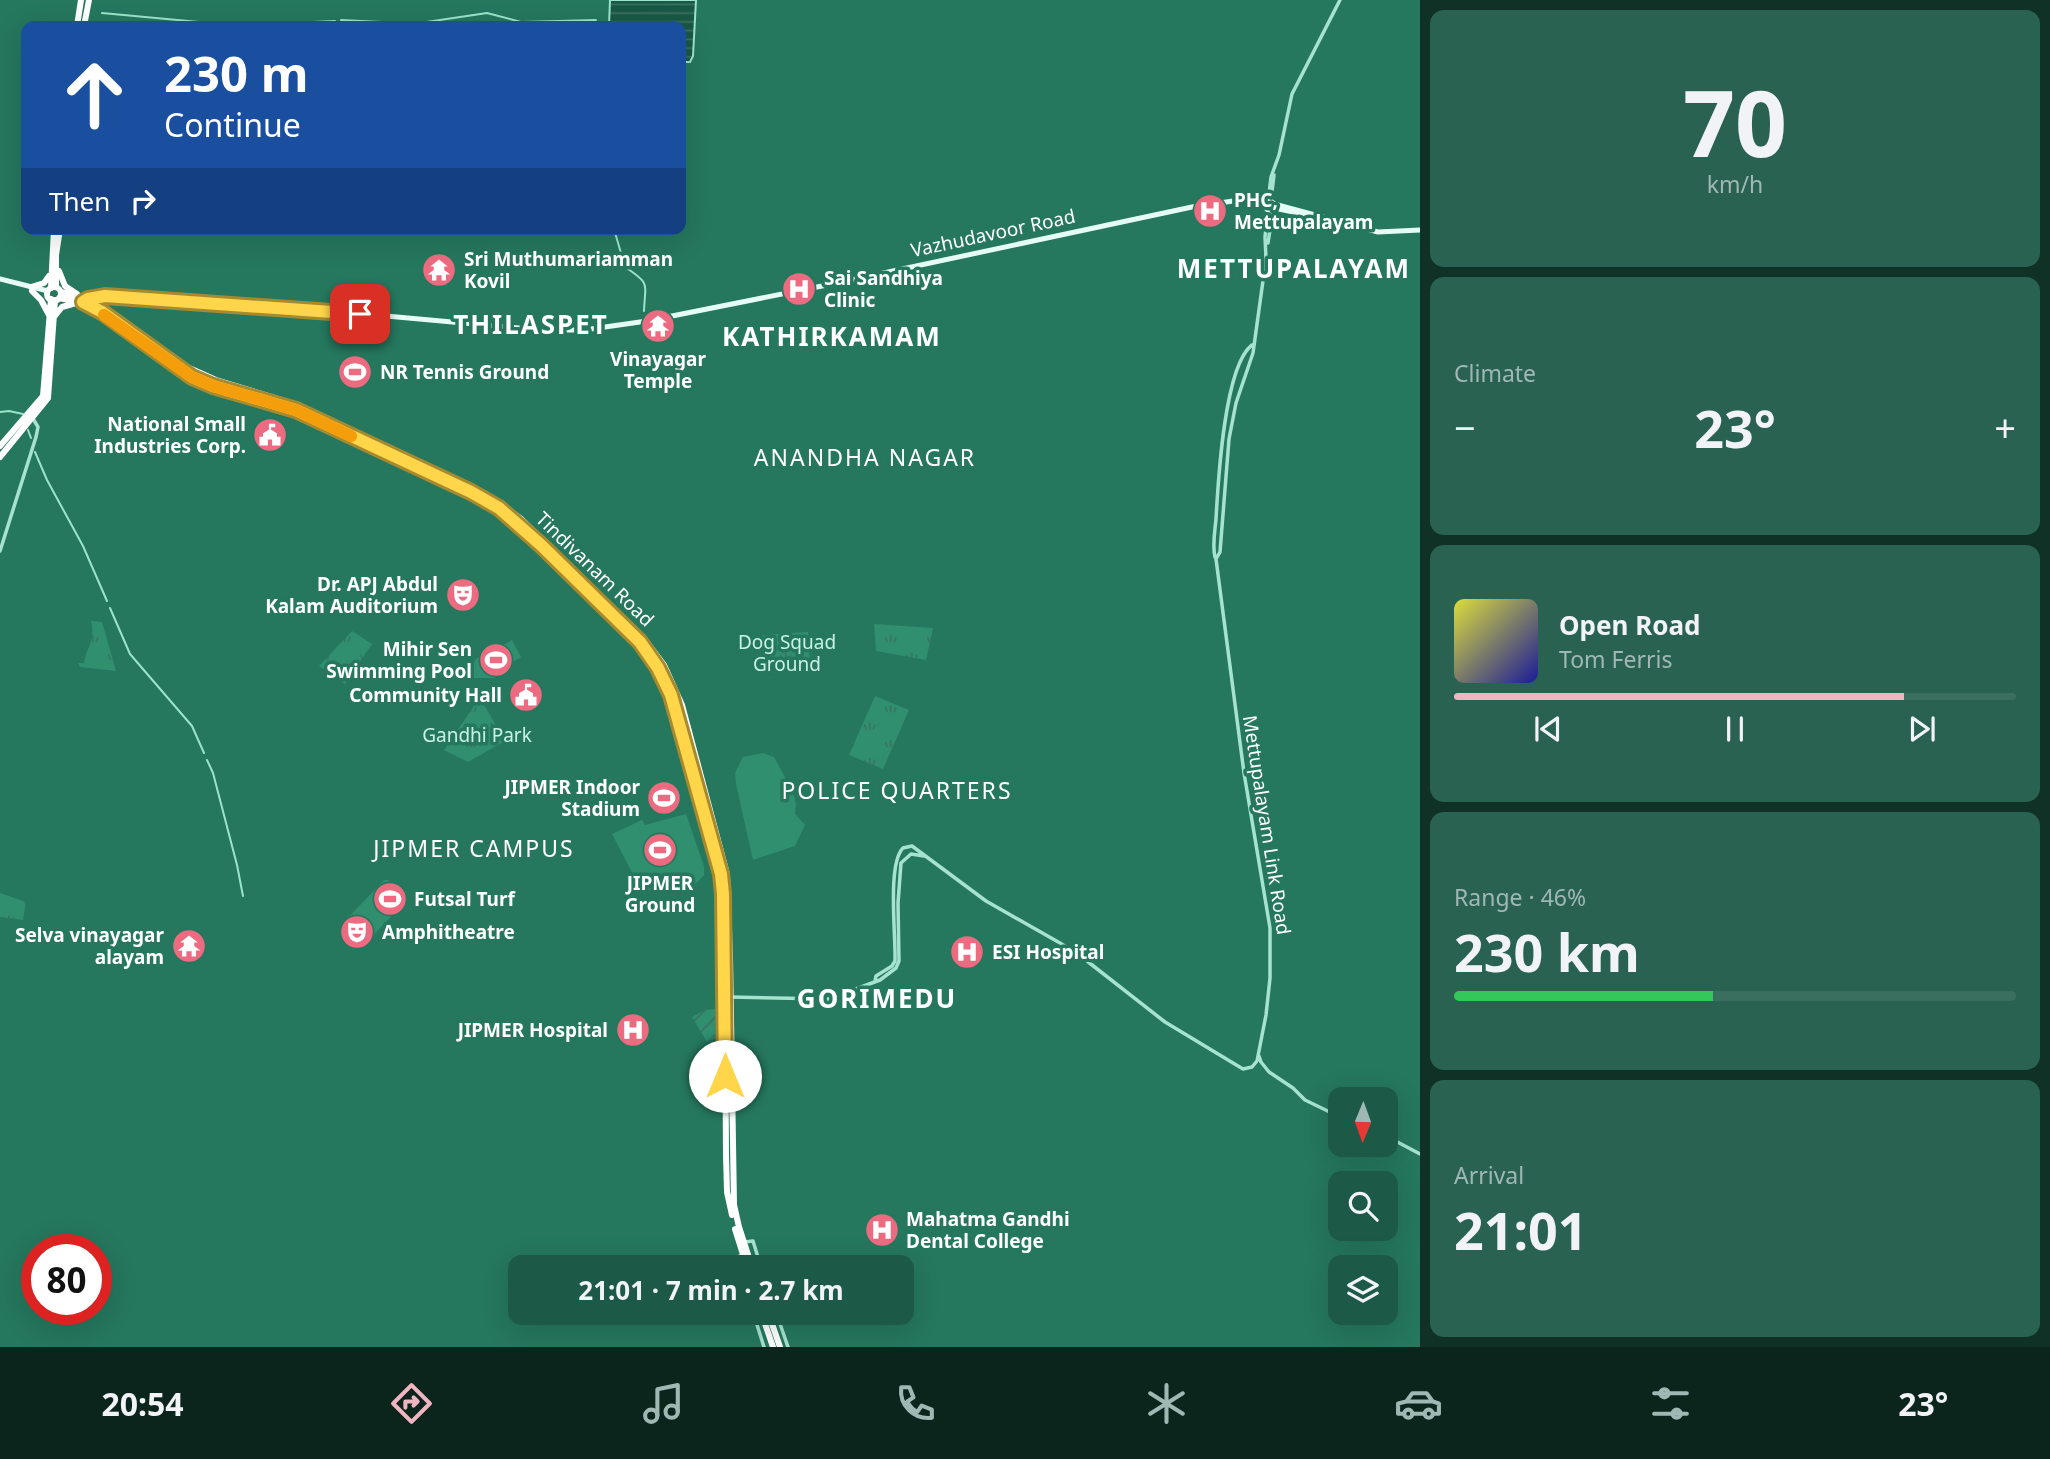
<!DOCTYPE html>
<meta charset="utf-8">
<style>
:root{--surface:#1c5946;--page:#296251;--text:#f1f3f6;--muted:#a0b8b3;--line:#3a6f5f;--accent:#efb6c1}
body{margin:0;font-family:"Noto Sans",sans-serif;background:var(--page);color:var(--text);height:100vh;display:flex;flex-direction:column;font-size:26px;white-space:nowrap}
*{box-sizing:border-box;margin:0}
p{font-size:23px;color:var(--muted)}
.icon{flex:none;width:38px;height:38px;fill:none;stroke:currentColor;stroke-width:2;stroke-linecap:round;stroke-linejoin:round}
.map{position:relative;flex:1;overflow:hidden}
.drawer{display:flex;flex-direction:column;gap:10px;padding:10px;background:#0f3126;width:630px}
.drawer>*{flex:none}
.banner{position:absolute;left:21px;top:21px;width:665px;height:214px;border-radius:14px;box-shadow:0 7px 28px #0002;background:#1a4fa0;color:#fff;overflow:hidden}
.needle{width:46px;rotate:181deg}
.controls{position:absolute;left:1328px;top:1087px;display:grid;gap:14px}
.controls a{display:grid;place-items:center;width:70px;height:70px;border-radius:14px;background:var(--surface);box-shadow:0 7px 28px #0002;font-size:35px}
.speed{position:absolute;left:21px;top:1234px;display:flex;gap:14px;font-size:35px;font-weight:700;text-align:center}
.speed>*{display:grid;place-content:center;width:91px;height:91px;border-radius:50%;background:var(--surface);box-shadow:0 7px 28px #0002;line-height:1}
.speed .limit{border:10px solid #d22;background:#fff;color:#111}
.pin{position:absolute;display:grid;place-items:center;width:60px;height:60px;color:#fff;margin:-30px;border-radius:14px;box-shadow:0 4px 10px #0006}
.me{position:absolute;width:77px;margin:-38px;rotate:0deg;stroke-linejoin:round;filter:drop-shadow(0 0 5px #0008)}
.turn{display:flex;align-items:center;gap:24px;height:147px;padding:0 28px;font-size:32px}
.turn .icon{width:91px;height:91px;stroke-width:2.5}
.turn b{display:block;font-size:49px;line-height:60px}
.then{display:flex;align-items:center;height:66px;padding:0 28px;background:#0003;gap:14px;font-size:26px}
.big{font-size:52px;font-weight:700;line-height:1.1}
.drawer .widget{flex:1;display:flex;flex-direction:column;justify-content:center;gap:10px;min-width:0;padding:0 24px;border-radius:14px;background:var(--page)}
.drawer .dial{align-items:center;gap:0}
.dial b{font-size:91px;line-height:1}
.song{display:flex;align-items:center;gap:21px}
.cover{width:84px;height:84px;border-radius:10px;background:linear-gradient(135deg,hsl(60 70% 55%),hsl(240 70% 35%))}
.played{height:7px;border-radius:4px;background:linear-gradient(90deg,var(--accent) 80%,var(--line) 80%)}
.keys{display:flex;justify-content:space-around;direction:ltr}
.heat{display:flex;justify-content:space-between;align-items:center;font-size:38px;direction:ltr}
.charge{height:10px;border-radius:5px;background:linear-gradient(90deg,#34c759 46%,var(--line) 0)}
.trip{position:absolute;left:508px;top:1255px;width:406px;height:70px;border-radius:14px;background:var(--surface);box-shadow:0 7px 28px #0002;font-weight:700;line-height:70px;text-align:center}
.menu{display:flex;height:112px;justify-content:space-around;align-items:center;background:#0b241c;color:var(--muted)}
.menu .icon{width:49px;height:49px}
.menu .selected{color:var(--accent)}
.menu b{font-size:32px;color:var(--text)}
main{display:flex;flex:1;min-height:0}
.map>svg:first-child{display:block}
.grass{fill:url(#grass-tufts)}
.garden{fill:url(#garden-furrows)}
.pitch{fill:#2f8f6f}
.water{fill:url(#water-rules);stroke:#9ae4ca;stroke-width:2}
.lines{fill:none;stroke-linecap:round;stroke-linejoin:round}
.stream{stroke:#9ae4ca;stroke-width:2}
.minor{stroke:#a6e3cf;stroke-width:3.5}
.major{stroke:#e5fcf6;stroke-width:5}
.highway{stroke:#fff;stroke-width:6}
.route-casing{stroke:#a68a30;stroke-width:18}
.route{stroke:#ffd54a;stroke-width:12}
.slow{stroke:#f59e0b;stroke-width:12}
.labels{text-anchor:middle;stroke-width:7;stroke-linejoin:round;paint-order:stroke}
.poi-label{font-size:19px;font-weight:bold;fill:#fff;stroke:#25775d;text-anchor:start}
.street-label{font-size:19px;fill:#fff;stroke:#25775d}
.park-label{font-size:19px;fill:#c8f3e4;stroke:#25775d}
.quarter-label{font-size:23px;letter-spacing:2px;fill:#fff;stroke:#25775d}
.district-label{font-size:26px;font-weight:bold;letter-spacing:2px;fill:#fff;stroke:#25775d}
</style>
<main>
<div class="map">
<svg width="1420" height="1347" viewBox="0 0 1420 1347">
<defs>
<pattern id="grass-tufts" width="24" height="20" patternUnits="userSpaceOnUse" patternTransform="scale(1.75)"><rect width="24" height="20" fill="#2f8f6f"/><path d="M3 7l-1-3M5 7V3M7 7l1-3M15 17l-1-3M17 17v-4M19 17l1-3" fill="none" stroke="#3b7461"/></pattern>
<pattern id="garden-furrows" width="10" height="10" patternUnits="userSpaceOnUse" patternTransform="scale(1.75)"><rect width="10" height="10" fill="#2f8f6f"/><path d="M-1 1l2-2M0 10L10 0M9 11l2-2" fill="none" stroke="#3b7461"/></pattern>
<pattern id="water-rules" width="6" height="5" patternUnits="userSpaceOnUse" patternTransform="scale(1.75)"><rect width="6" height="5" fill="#195844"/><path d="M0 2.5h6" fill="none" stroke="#3c7160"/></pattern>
</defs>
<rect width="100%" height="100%" fill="#25775d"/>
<path class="grass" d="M91,621L102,622L116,671L80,667L78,663H84C86,647 96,643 91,621Z
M874,624L933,628L926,660L876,651Z
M352,631L372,644L345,684L319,666Z
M808,632L810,670L769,673L762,635Z
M875,696L909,710L883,769L849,755Z
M476,703L479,706L483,703L505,741L468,762L444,750Z
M0,893L26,902L23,920L0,917Z"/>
<path class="garden" d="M715,1009V1038L707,1042L692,1017L705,1010Z"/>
<path class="pitch" d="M512,640L521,657L503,668L504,671L496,675V678H474L467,673L477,658L488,656L490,658V653Z
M763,753L774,757L786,779H789L796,804L795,814L805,825L795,846L753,860L736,784L735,773L743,757Z
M686,814L704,866V875C692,892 677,886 659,887C654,887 648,891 643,894L612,834L642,820L645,825Z
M384,880H388L407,900L363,946L342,924Z"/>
<path class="water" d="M610,0H696L693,56L690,62H681V26H609Z"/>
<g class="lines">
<path class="stream" d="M102,13L199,22
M341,20L382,22
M205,22L286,24
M387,22L413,24L487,13L521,22L596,20
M290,23L335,21
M614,229L625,267C651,284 645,283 644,311
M0,412L9,411L23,414
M28,430L31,438
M35,452L47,480L83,546L107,601
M110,608L130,654L192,726L204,753
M207,760L213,773L237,865L243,896"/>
<path class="minor" d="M1271,200L1274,175
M1268,202L1271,177L1279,155L1292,94L1340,0
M1268,243L1273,210
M0,551L36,437L38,427L32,417
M1215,557C1212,545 1215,531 1216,519C1218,483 1224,366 1252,345
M875,981L876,976L892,966L895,961C896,936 887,864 903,848L912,846L986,901L1060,943L1087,961L1165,1022L1243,1069L1252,1067L1257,1061L1266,1015L1270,978V928L1244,773L1216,559L1220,552L1229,439L1236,403L1253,353L1266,259L1265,237L1268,210
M730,997L829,999L880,980L896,968L899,961L898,903L901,863L911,854L924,856
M1259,1056L1261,1062L1269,1072L1293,1088L1305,1100L1340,1117
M1386,1136L1420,1154
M744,1242L753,1241L761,1267
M738,1267L737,1257L744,1254
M753,1312L764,1347
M776,1312L788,1347"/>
<path class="major" d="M1265.5 206a4.5 4.5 0 1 1 9 0a4.5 4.5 0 1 1-9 0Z
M1274,204L1378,232L1420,230
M1274,208L1308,215
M0,279L48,291
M89,299L105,296L331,311L540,330H584L647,321L832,284L1192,207L1240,200L1266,204"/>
<path class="highway" d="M77,26L81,0
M84,26L89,0
M59,271L65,286L77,294
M31,287L44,283L49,276
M56,287V255L60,229
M47 294a7 7 0 1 1 14 0a7 7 0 1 1-14 0Z
M51,288L54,229
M32,291L41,300L49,315
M61,292L97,302L187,367L216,380L298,405L484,493L520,518L643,637L664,665L682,705L727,874L730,957L734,1205L739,1227L752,1267
M59,298L88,304L192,377L213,386L305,414L471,491L499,508L541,545L650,655L664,678L673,701L721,874L725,997L726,1155L727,1192L732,1215
M54,317L62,307L76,303
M0,446L43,396L51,299
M0,457L48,398L55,300
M735,1229L747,1267
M761,1312L773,1347
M768,1312L780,1347"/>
</g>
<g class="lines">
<g class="route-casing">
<path id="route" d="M360,314L105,296L88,299L83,302L102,312L192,377L213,386L296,410L471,492L499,508L541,545L640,642L658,668L671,695L721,874L723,894L725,1076"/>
</g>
<use href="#route" class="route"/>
<path class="slow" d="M104,315L192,377L213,386L296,410L351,436"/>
</g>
<defs>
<g id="hospital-disc" transform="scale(1.75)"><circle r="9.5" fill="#ec6b81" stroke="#25775d"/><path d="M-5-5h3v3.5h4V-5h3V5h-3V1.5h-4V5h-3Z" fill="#fff"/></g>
<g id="temple-disc" transform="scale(1.75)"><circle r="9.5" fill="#ec6b81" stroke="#25775d"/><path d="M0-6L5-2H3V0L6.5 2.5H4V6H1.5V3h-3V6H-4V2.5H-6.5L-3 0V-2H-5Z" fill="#fff"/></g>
<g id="stadium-disc" transform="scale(1.75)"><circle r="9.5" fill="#ec6b81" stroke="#25775d"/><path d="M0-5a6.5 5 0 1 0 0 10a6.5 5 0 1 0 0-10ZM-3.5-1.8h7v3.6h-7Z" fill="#fff"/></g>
<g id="civic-disc" transform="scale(1.75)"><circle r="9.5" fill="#ec6b81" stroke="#25775d"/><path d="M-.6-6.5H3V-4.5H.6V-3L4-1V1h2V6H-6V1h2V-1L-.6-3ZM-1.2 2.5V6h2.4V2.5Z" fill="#fff"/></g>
<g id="theatre-disc" transform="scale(1.75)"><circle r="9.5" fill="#ec6b81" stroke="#25775d"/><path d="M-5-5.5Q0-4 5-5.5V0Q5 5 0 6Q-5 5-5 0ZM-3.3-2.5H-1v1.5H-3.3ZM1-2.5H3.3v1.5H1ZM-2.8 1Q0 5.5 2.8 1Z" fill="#fff"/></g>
</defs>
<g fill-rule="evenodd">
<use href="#hospital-disc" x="1210" y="211"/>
<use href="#temple-disc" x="439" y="270"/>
<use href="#hospital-disc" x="799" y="289"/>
<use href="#temple-disc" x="658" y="326"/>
<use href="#stadium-disc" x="355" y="372"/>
<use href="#civic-disc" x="270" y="435"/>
<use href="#theatre-disc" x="463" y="595"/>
<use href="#stadium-disc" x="496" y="660"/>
<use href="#civic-disc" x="526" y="695"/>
<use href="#stadium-disc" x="664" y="798"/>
<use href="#stadium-disc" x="660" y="850"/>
<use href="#stadium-disc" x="390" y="899"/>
<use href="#theatre-disc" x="357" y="932"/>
<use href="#temple-disc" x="189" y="946"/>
<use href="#hospital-disc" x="967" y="952"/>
<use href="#hospital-disc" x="633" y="1030"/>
<use href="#hospital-disc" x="882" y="1230"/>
</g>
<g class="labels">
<g class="poi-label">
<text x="1234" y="207">PHC,<tspan x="1234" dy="22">Mettupalayam</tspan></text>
<text x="464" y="266">Sri Muthumariamman<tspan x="464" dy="22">Kovil</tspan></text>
<text x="824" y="285">Sai Sandhiya<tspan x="824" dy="22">Clinic</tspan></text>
<text x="658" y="366" text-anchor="middle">Vinayagar<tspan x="658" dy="22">Temple</tspan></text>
<text x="380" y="379">NR Tennis Ground</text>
<text x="246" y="431" text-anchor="end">National Small<tspan x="246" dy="22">Industries Corp.</tspan></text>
<text x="438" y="591" text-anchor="end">Dr. APJ Abdul<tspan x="438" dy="22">Kalam Auditorium</tspan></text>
<text x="472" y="656" text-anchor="end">Mihir Sen<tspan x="472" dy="22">Swimming Pool</tspan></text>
<text x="502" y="702" text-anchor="end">Community Hall</text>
<text x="640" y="794" text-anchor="end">JIPMER Indoor<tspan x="640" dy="22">Stadium</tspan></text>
<text x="660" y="890" text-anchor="middle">JIPMER<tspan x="660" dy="22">Ground</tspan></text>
<text x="414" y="906">Futsal Turf</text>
<text x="382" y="939">Amphitheatre</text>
<text x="164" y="942" text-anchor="end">Selva vinayagar<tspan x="164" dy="22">alayam</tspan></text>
<text x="992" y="959">ESI Hospital</text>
<text x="608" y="1037" text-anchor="end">JIPMER Hospital</text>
<text x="906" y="1226">Mahatma Gandhi<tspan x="906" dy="22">Dental College</tspan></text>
</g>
<g class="street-label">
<text transform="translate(993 233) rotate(-12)" y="7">Vazhudavoor Road</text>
<text transform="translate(595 569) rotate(44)" y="7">Tindivanam Road</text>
<text transform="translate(1267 825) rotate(81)" y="7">Mettupalayam Link Road</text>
</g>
<g class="park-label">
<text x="787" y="649">Dog Squad<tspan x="787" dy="22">Ground</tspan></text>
<text x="477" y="742">Gandhi Park</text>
</g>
<g class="quarter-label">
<text x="865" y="466">ANANDHA NAGAR</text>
<text x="897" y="799">POLICE QUARTERS</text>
<text x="474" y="857">JIPMER CAMPUS</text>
</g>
<g class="district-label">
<text x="1294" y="278">METTUPALAYAM</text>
<text x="531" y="334">THILASPET</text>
<text x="832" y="346">KATHIRKAMAM</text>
<text x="877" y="1008">GORIMEDU</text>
</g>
</g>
</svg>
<div class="controls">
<a><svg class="needle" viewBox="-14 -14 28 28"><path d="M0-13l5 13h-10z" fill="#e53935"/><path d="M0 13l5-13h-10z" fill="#a0b8b3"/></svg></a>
<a><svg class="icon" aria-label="search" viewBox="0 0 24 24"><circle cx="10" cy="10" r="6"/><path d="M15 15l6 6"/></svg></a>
<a><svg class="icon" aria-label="layers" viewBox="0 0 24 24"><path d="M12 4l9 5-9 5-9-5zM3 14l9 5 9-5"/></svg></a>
</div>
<div class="speed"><div class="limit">80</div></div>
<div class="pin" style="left:360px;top:314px;background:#d93025"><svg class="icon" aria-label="arrive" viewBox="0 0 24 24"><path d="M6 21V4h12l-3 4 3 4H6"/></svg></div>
<svg class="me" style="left:725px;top:1076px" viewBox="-20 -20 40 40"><circle r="19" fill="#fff"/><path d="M0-13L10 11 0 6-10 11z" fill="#ffd54a"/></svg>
<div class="trip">21:01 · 7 min · 2.7 km</div>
<div class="banner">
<div class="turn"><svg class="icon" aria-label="ahead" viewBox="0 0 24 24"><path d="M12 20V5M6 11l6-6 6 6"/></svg><div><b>230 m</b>Continue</div></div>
<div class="then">Then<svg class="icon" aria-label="right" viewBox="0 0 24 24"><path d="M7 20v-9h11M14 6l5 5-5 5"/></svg></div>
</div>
</div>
<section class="drawer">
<div class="widget dial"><b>70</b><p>km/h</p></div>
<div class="widget"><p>Climate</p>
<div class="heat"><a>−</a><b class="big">23°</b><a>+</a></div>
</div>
<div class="widget">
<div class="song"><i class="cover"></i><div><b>Open Road</b><p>Tom Ferris</p></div></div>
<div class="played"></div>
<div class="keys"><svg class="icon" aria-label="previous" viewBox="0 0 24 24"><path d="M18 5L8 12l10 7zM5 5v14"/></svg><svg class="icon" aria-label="pause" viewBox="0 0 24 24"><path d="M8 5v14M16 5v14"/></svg><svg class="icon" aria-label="next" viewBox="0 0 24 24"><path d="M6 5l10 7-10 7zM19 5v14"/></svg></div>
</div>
<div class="widget"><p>Range · 46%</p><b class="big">230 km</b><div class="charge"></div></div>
<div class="widget"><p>Arrival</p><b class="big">21:01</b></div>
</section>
</main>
<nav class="menu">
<b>20:54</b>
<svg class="icon selected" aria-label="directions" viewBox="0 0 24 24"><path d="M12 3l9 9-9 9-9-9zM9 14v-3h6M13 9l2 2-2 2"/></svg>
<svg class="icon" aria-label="music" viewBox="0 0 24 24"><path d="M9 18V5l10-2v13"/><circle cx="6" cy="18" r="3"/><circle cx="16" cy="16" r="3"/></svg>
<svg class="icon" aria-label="phone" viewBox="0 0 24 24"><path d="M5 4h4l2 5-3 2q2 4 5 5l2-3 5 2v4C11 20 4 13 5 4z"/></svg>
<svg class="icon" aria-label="climate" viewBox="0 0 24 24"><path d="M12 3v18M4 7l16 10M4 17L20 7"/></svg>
<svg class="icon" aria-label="car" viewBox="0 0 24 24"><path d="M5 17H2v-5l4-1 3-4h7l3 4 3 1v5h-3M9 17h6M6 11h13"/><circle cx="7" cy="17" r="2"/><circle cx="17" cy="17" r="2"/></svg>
<svg class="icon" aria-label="filters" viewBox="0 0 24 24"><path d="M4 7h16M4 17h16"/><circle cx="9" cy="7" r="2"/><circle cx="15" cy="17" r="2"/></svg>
<b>23°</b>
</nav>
